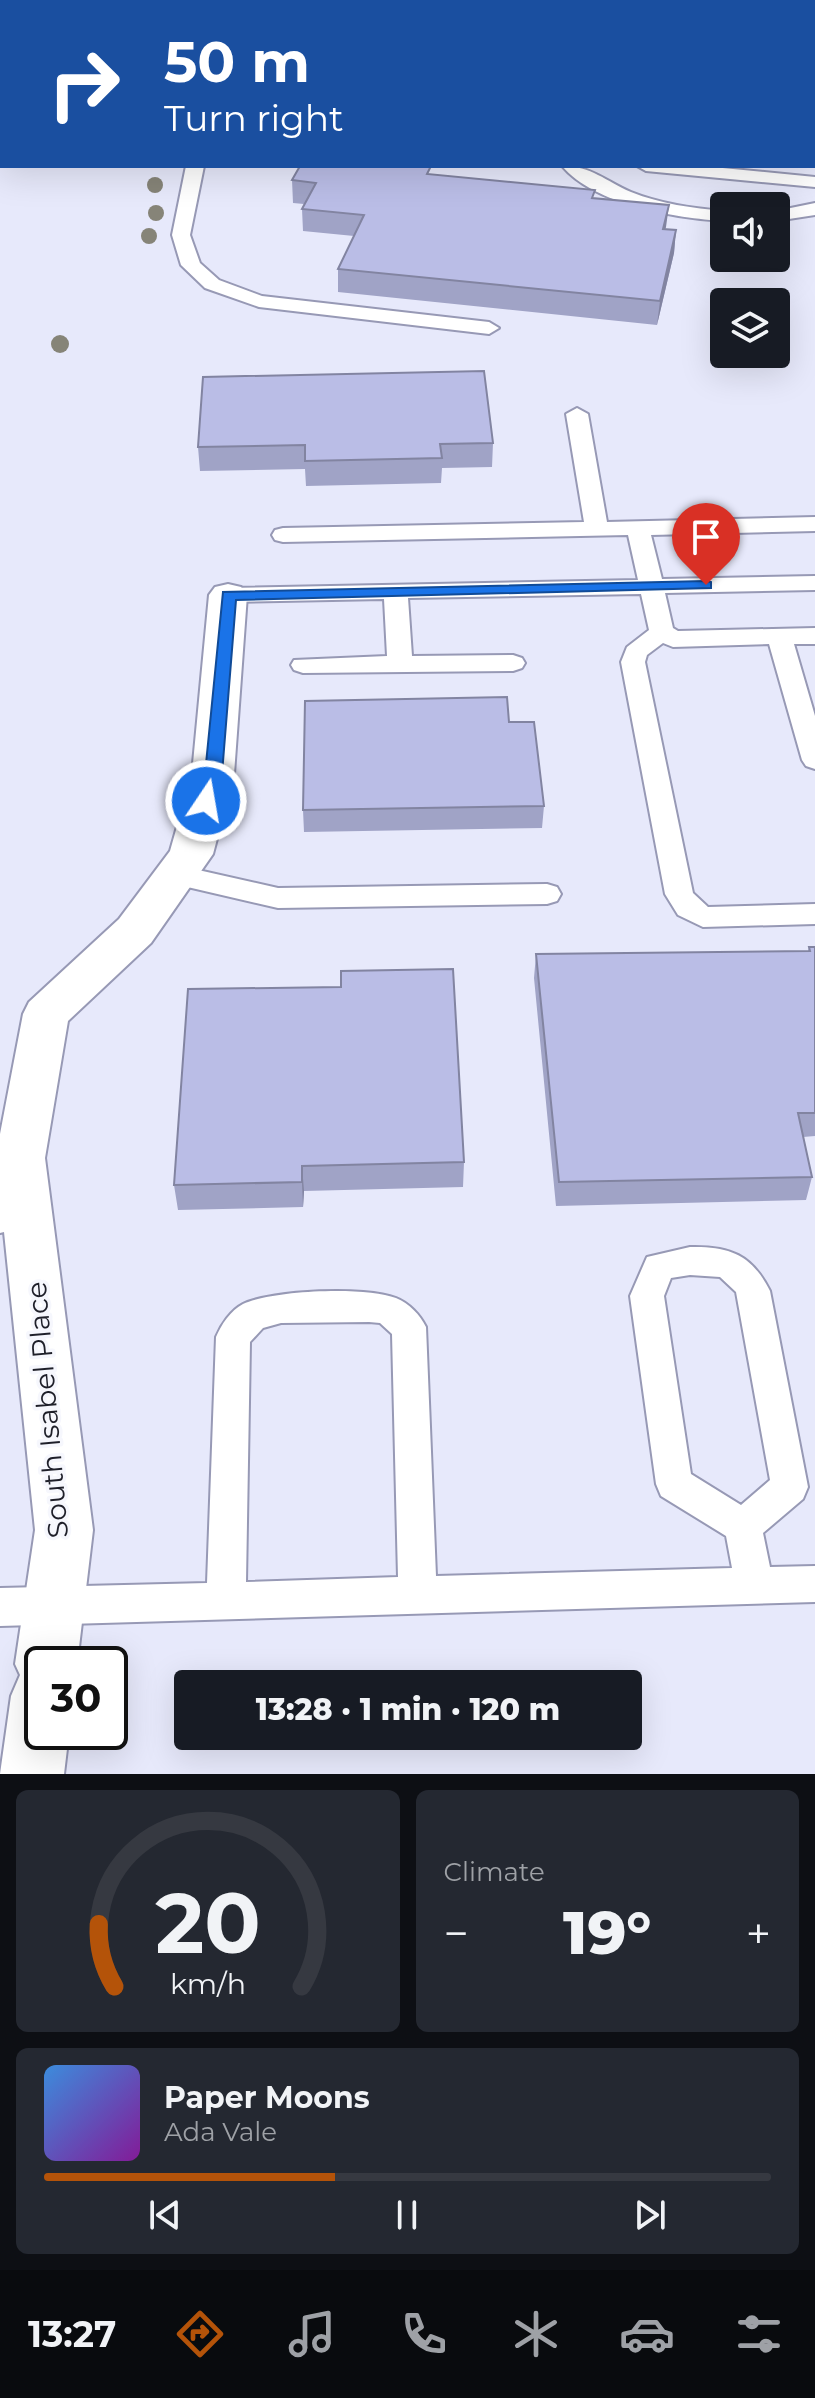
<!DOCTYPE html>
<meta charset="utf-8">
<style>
:root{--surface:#171b24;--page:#242831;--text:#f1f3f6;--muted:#9ea1a6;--line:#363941;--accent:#b45309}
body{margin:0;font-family:Montserrat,sans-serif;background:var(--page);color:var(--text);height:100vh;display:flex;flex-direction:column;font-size:30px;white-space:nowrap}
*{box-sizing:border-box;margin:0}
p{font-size:26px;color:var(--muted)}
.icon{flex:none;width:44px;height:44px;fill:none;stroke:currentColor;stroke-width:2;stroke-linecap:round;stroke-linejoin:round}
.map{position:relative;height:1774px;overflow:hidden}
.panel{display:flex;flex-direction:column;gap:16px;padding:16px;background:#0d0f14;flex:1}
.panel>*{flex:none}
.top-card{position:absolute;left:0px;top:0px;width:816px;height:168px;box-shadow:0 8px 32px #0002;background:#1a4fa0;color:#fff;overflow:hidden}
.tools{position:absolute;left:710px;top:192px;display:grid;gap:16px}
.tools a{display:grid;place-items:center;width:80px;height:80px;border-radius:8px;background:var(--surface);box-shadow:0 8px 32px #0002;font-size:40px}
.speed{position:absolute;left:24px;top:1646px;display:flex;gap:16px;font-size:40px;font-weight:700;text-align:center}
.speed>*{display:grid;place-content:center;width:104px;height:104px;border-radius:50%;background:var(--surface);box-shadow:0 8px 32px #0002;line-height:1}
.speed .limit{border:4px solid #111;border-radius:12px;background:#fff;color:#111}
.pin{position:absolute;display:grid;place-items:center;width:68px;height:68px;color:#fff;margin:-82px -34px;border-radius:50% 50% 50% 0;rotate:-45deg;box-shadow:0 0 8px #0007}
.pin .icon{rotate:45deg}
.me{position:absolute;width:88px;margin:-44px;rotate:12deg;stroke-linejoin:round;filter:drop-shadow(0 0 6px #0008)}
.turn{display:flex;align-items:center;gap:28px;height:168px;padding:0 32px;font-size:36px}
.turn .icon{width:104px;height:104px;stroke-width:2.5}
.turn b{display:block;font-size:56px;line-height:68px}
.big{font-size:60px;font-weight:800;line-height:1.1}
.panel .card{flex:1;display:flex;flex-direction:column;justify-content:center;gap:12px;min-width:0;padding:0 28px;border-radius:12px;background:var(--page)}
.panel .dial{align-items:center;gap:0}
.dial svg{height:208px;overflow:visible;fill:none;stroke:var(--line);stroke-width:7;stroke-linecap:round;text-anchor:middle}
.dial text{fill:var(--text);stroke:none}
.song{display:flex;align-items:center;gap:24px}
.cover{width:96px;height:96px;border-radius:12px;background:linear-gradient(135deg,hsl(210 70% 55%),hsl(290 70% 35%))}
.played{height:8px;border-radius:4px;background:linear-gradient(90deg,var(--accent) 40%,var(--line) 40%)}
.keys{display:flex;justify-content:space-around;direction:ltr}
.heat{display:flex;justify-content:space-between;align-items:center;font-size:44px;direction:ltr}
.panel .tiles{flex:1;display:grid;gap:16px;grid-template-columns:1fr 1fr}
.card:last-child{grid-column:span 2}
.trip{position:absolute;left:174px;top:1670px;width:468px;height:80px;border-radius:8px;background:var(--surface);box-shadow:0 8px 32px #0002;font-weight:800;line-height:80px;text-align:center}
.dock{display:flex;height:128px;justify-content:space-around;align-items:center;background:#090b0e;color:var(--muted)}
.dock .icon{width:56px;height:56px}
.dock .selected{color:var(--accent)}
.dock b{font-size:36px;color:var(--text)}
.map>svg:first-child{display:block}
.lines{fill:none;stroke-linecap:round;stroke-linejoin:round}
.service-casing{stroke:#9799b5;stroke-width:4}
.minor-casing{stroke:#9799b5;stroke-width:4}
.service{fill:#fff;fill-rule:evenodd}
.minor{fill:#fff;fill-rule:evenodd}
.tree{fill:#868478}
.wall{fill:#a0a3c6}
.shaded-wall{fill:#8284a1}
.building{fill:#babde6;stroke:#8284a1;stroke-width:2}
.route{fill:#1a73e8;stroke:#114b97;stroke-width:2}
.labels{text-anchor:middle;stroke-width:7;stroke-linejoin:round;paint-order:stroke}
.near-street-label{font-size:28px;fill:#1e1f29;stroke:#f6f7fd}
</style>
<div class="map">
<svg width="815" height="1774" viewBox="0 0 815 1774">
<rect width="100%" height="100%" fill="#e7e9fb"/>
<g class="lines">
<g class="service-casing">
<path id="service" d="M186,166H204L190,235L200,263L219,280L262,296L489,322L499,328L489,334L259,307L205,288L181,265L172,235Z
M562,166C592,166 605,181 631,192C661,204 692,208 724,211V221C676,218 595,205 562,166Z
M637,166H702L815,177V187L646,171Z
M815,203V215L776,221V211Z
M577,408L588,414L607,522L815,517V531L651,535L662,579L815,576V590L665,593L673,628L678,631L815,628V644H794L815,716V769L806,766L802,760L769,644L673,647L663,643L647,655L645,662L693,893L708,907L815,904V924L703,927L678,915L665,894L621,662L627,647L649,630L641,594L408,598L412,656L513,655L522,658L525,663L522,668L513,671L303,673L294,670L291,665L294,660L387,656L384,599L228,602L220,600L216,595L220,590L228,588L638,580L628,535L283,542L275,540L272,535L275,530L283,528L584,522L566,414Z
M176,865L278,888L547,884L557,887L561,894L557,901L547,904L278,908L166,882L162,875L166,868Z
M690,1247C730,1246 752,1255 770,1291L808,1487L803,1499L763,1533L770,1567L815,1566V1602L0,1626V1588L207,1583L216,1337C221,1325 231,1310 243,1304C272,1290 366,1286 396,1298C409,1303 420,1315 426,1327L436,1576L732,1568L726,1536L661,1496L656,1484L630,1296L647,1257ZM690,1275L720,1277L736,1292L770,1480L741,1505L691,1474L664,1296L671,1278ZM369,1322L380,1323L392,1334L398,1577L246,1582L250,1342L263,1328L281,1323Z"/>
</g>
<g class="minor-casing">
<path id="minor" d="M61,0H87L88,2H62Z
M228,584L241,587L247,595L234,774L213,854L151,943L68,1021L45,1158L93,1530L77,1664H42V1732H69L64,1774H0L11,1696L20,1675L15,1664L35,1530L4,1232L0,1233V1134L23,1014L29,1002L119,919L170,851L192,774L209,595L215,587Z"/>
</g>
<use href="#service" class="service"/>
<use href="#minor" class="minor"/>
</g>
<g class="tree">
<circle cx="155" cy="185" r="8"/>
<circle cx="156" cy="213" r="8"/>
<circle cx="149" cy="236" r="8"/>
<circle cx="60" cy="344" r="9"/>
</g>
<path class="wall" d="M431,175L594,198L666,229L676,230L674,253L657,325L338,292V269L354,236L303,231L302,209L304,204L293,203L292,180Z
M203,377L493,443L492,467L442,468L441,483L306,486L305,469L200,471L198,447Z
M509,722L544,806L542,828L304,832L303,810Z
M809,947H815V1136L803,1137L812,1177L806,1200L556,1206L534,978L536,954L808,951Z
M188,989L464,1162L463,1187L304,1191L303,1207L178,1210L174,1185Z"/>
<path class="shaded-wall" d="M669,205L666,227L660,252L663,229Z
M676,230L674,253L657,325L660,301Z
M302,1166L304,1191L303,1207L302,1182Z"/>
<path class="building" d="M300,166H431L427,174L595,190L592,198L669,205L663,229L676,230L660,301L338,269L364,215L302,209L316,183L292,180Z
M484,371L493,443L440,444L442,458L305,461V445L198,447L203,377Z
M507,697L509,722H534L544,806L303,810L305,701Z
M809,947H815V1113H798L812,1177L559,1182L536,954L810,951Z
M453,969L464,1162L302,1166V1182L174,1185L188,989L341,987V971Z"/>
<path class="route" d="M706,581L711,582V588L236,600L222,774L212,805H200L198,801L205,774L223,592Z"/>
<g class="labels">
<g class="near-street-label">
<text transform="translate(47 1410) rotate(-95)" y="10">South Isabel Place</text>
</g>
</g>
</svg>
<div class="tools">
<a><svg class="icon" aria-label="sound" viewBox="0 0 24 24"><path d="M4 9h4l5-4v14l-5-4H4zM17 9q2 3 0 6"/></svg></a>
<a><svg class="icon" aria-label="layers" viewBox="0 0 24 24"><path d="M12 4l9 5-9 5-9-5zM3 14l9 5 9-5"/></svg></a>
</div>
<div class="speed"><div class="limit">30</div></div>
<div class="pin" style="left:706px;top:585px;background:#d93025"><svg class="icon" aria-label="arrive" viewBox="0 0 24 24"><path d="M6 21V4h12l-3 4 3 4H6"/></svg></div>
<svg class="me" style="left:206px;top:801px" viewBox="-20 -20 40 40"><circle r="17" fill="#1a73e8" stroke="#fff" stroke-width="3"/><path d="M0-11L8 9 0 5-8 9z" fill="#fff"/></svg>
<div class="trip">13:28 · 1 min · 120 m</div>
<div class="top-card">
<div class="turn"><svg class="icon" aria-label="right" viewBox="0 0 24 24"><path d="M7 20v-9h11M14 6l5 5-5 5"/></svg><div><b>50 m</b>Turn right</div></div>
</div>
</div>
<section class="panel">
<div class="tiles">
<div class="card dial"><svg viewBox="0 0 100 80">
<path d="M14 69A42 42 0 1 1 86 69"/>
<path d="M14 69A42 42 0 0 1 8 45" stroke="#b45309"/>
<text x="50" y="56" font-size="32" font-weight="700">20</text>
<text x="50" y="72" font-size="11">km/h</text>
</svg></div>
<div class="card"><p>Climate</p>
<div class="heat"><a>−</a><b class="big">19°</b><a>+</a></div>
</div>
<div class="card">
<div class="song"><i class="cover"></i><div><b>Paper Moons</b><p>Ada Vale</p></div></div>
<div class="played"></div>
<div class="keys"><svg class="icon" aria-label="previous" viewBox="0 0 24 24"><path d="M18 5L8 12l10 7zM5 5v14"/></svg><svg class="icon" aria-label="pause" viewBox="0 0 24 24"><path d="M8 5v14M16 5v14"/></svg><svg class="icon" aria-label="next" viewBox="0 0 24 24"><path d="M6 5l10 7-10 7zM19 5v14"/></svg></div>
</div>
</div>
</section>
<nav class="dock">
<b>13:27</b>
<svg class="icon selected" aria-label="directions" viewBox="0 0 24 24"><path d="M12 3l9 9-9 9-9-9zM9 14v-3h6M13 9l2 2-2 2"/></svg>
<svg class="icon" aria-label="music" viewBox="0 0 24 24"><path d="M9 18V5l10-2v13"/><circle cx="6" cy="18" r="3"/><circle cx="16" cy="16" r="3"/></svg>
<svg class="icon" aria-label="phone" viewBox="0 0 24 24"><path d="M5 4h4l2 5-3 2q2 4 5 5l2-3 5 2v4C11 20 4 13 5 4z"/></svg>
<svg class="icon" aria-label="climate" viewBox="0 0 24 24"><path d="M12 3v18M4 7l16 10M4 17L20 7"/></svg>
<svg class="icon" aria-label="car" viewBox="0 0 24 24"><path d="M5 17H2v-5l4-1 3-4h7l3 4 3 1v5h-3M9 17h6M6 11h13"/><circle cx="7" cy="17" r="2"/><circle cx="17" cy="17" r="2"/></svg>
<svg class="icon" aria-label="filters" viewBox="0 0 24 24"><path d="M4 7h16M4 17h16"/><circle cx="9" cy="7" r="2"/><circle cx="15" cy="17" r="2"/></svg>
</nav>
